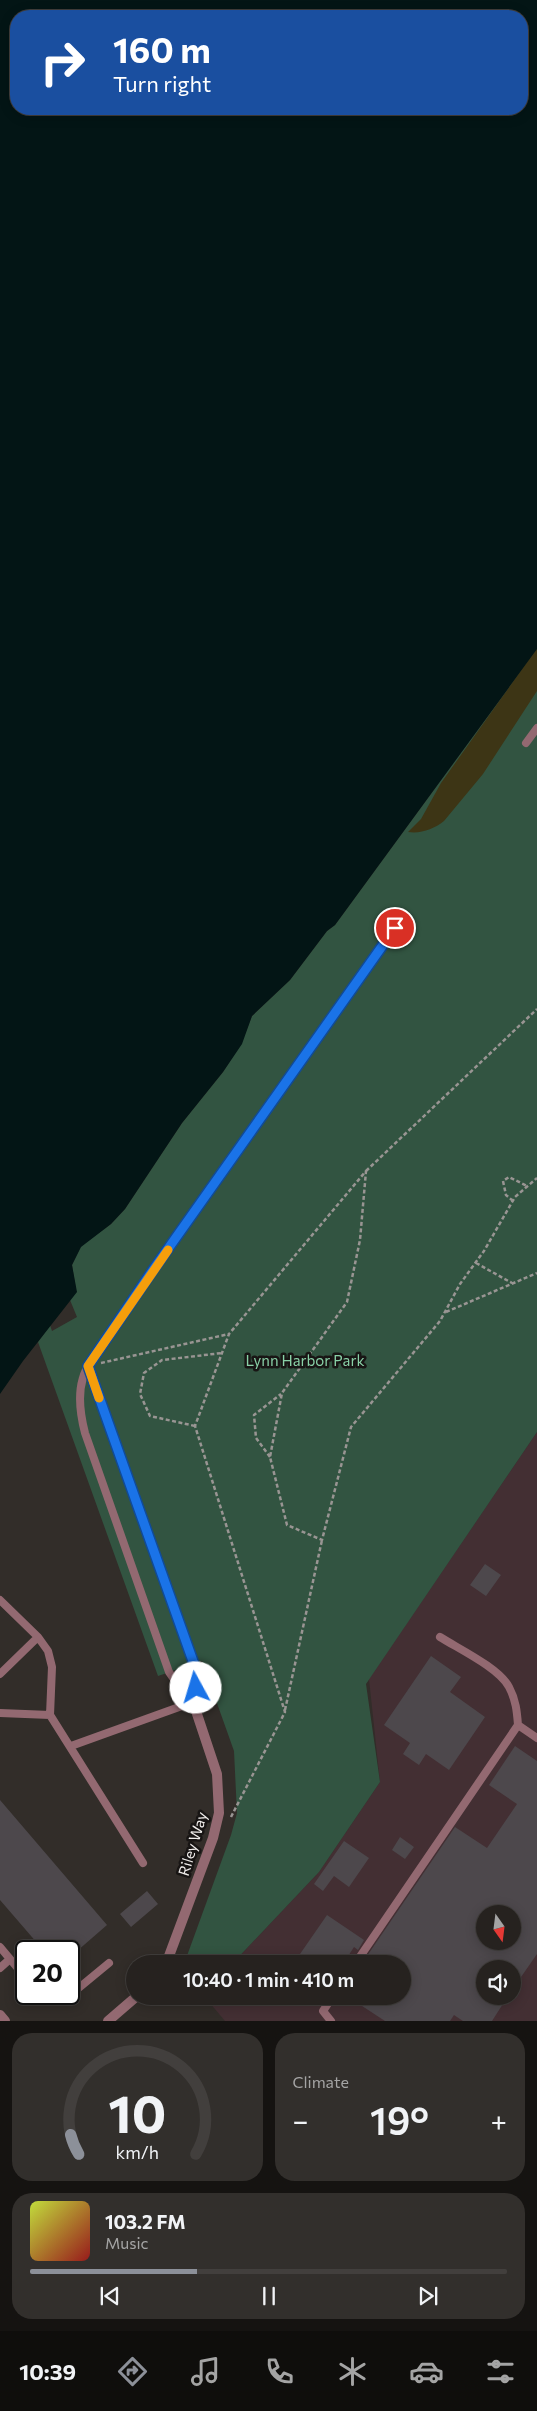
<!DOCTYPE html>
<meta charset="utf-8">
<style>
:root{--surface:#26221f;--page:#322f2c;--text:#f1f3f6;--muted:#a4a4a4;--line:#423f3d;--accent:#8c9099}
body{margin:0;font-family:Commissioner,sans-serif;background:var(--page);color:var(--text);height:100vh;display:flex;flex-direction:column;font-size:19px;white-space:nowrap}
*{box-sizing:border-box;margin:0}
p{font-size:16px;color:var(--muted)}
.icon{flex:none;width:28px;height:28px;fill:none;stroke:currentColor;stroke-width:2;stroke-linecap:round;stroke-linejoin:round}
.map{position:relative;height:2021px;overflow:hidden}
.side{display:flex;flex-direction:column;gap:12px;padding:12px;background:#151311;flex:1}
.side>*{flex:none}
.banner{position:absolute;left:10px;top:10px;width:518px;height:105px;border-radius:20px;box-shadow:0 2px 12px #0003,0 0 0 1px var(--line);background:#1a4fa0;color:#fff;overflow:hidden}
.needle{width:32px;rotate:166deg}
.fabs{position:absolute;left:476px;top:1905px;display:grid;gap:10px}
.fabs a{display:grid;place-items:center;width:45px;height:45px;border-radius:50%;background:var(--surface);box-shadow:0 2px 12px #0003,0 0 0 1px var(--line);font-size:25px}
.speed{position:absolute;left:15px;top:1940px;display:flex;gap:10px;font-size:25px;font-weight:700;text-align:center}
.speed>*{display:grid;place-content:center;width:65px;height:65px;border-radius:50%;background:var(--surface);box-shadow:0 2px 12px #0003,0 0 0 1px var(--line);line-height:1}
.speed .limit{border:2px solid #111;border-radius:8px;background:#fff;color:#111}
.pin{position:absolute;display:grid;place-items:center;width:42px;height:42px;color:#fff;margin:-21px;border:2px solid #fff;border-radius:50%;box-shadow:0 1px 5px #0007}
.me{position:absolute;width:55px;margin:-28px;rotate:354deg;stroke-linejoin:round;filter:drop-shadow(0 0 4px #0008)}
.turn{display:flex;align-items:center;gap:18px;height:105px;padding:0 20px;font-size:22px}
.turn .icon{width:65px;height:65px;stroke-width:2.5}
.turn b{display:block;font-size:35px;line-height:42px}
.big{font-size:38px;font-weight:600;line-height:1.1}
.side .widget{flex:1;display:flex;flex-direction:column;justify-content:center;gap:8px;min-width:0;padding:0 18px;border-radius:20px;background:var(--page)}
.side .dial{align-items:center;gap:0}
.dial svg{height:130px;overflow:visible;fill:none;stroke:var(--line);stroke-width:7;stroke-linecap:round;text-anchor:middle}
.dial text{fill:var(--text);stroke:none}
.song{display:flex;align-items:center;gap:15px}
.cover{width:60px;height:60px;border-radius:8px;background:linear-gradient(135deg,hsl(70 70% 55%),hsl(0 70% 35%))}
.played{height:5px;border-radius:2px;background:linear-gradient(90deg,var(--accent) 35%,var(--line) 35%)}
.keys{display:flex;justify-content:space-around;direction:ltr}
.heat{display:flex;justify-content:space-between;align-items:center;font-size:28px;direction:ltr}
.side .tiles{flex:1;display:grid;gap:12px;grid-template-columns:1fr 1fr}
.widget:last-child{grid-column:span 2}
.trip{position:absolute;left:126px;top:1955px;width:285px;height:50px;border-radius:25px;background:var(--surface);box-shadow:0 2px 12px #0003,0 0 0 1px var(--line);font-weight:600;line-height:50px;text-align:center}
.menu{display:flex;height:80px;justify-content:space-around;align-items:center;background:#0f0e0c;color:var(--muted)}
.menu .icon{width:35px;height:35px}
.menu .on{color:var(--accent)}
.menu b{font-size:22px;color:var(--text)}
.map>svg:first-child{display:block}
.industrial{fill:#432f33;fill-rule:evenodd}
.green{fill:#325441}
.sand{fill:#3d3515}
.water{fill:#031515;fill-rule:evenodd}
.building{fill:#4d484c;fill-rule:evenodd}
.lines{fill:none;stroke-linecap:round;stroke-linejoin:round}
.path{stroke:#999593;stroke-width:2.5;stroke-dasharray:4 2.5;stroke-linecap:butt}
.lane{stroke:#936971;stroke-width:8}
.street{stroke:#936971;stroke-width:10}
.route-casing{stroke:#114b97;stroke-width:12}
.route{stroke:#1a73e8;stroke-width:9}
.slow{stroke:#f59e0b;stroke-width:9}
.labels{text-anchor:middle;stroke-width:5;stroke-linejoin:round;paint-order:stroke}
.park-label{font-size:15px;fill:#89d1a7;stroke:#181514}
.street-label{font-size:15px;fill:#f1eeec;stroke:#181514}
</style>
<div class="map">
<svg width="537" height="2021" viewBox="0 0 537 2021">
<rect width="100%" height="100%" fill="#322d29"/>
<path class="industrial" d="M537,1432V2021H225L204,1996H402V1964H232L319,1872L380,1782L369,1679ZM485,1914H512V1941H485ZM485,1969H512V1996H485Z"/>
<path class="green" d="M537,649V1432L366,1684L380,1782L319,1872L232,1964H184L231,1835L237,1813L234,1751L202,1661L158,1676L38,1342L50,1325L52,1331L77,1317L70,1300L76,1290L72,1265L81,1246L111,1224L125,1209L182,1123L223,1072L241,1044L252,1016L290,980L327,931L335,925Z"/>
<path class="sand" d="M537,648V691L483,774L444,821C434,829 421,834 408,832L421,819L441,783Z"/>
<path class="water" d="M0,0H537V649L335,925L327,931L290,980L252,1016L242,1044L223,1072L182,1123L125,1209L111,1224L81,1247L72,1265L77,1292L23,1361L0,1394ZM16,16H521V109H16Z"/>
<path class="building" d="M485,1564L501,1575L486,1596L470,1585Z
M431,1656L461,1677L450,1692L485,1717L449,1770L426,1754L419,1765L403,1754L410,1743L384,1725Z
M515,1746L537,1761V1954L512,1990V1969H485V1996H508L492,2021H463L454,2015L450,2021H385L359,2004L365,1996H402V1964H378L367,1956L455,1827L487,1848L517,1804L489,1785ZM485,1914H512V1941H485Z
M0,1800L107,1925L69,1958V1951H44L0,1900Z
M400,1837L414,1847L405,1859L392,1850Z
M344,1841L369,1858L349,1887L334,1876L323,1891L314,1884Z
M147,1891L158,1904L131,1927L120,1914Z
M327,1915L364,1940L358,1950L354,1947L343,1964H313L300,1954Z"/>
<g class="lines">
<path class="path" d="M366,1171L537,1009
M513,1201L506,1195L503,1181L509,1177L527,1186
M476,1263L512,1283
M446,1312L537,1273
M101,1363L229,1334
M195,1426L150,1416L140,1394L144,1373L162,1360L222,1353
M270,1457L256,1438L254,1415L281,1394
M285,1710L322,1540
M231,1817L285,1712L195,1426L229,1334L366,1171L360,1240L347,1302L282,1393L270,1457L287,1525L322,1540L351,1427L440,1321L460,1284L484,1251L515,1197L537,1178"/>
<path class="lane" d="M526,743L537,728
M88,1366L193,1664L196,1688L193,1702
M0,1600L38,1637L48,1651L52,1667L50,1715L143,1863
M440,1637C459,1649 499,1668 509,1687C516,1700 517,1712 518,1725L537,1738
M0,1674L38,1637
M193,1702L182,1691L169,1672L85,1433C70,1375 90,1363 120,1318L403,917
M0,1713L50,1715
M71,1746L193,1702
M0,1947L26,1978
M355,1964L518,1725
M0,1968L10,1959
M39,1994L42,1996L59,1998L69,1996L109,1963
M331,2021L323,2011L333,1996"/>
<path class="street" d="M166,1964L213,1838L219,1813L217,1774L193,1702
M0,2015L5,2021
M108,2021L137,1996"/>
</g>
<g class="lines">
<g class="route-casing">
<path id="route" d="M196,1688L194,1664L88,1366L153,1270L395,928"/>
</g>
<use href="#route" class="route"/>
<path class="slow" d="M99,1398L88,1366L168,1250"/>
</g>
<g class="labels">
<g class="park-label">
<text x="305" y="1366">Lynn Harbor Park</text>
</g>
<g class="street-label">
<text transform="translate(193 1844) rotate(-73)" y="5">Riley Way</text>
</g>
</g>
</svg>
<div class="fabs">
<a><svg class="needle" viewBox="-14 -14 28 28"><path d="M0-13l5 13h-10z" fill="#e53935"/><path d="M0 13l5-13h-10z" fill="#a4a4a4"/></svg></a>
<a><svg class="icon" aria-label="sound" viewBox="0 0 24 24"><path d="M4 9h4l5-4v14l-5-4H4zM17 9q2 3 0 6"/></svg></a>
</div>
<div class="speed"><div class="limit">20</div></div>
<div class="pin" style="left:395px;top:928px;background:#d93025"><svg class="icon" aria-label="arrive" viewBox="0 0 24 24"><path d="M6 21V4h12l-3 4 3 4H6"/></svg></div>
<svg class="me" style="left:196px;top:1688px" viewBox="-20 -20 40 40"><circle r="19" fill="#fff"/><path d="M0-13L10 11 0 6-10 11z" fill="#1a73e8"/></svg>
<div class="trip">10:40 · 1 min · 410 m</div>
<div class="banner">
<div class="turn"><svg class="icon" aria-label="right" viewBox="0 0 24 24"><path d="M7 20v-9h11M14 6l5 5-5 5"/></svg><div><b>160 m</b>Turn right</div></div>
</div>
</div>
<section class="side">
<div class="tiles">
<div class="widget dial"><svg viewBox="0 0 100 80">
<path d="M14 69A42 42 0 1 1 86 69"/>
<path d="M14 69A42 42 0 0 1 9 57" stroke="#8c9099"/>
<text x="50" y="56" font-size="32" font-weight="700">10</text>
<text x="50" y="72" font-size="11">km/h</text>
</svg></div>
<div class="widget"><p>Climate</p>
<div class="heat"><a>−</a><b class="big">19°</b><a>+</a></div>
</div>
<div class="widget">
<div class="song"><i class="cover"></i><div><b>103.2 FM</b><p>Music</p></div></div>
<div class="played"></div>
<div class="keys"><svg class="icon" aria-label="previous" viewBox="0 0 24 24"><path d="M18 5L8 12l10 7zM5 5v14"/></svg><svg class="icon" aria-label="pause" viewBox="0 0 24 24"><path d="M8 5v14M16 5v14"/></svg><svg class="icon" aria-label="next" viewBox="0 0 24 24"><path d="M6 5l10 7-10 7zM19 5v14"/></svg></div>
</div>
</div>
</section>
<nav class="menu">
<b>10:39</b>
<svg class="icon on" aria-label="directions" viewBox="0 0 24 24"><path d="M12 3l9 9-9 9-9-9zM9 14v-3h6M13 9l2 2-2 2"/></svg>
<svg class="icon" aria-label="music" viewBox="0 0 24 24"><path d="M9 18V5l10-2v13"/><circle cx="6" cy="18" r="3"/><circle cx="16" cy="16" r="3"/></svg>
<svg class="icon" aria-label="phone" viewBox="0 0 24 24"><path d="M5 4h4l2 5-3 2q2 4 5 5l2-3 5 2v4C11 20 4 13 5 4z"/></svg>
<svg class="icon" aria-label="climate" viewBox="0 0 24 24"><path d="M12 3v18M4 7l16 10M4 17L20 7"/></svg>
<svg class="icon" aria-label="car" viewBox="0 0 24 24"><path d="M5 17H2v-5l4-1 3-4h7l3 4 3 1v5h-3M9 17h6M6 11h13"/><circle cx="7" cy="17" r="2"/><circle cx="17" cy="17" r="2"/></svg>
<svg class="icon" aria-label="filters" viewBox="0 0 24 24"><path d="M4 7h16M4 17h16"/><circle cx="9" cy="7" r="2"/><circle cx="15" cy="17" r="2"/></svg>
</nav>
